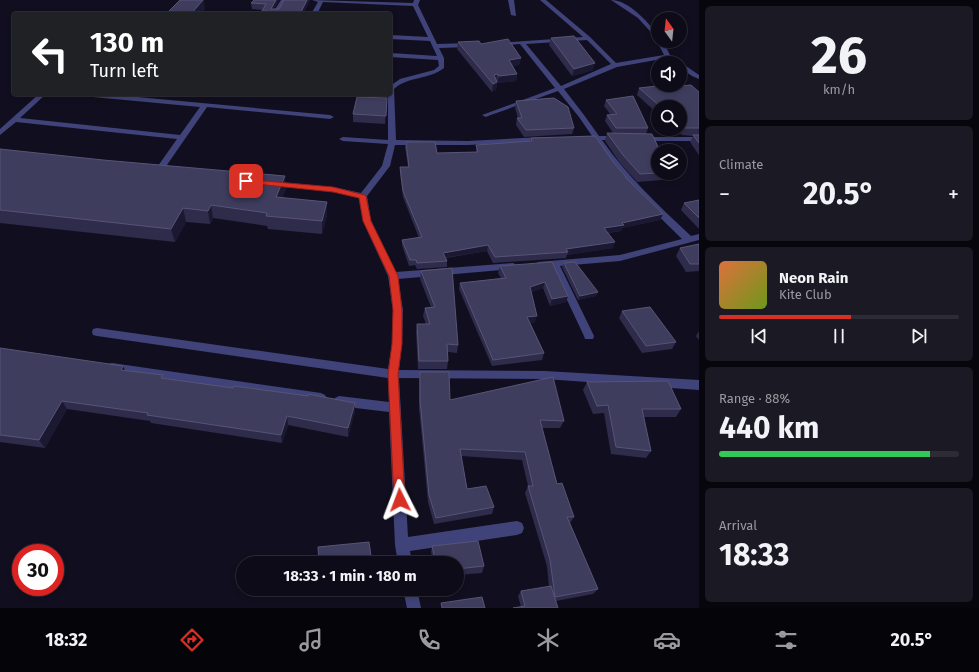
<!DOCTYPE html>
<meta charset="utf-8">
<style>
:root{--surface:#0d0b17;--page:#1b1924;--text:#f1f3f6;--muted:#9a9ba1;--line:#2d2b36;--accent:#d93025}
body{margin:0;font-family:"Fira Sans",sans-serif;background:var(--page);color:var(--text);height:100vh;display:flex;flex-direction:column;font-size:15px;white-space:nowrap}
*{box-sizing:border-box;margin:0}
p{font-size:13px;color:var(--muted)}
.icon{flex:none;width:22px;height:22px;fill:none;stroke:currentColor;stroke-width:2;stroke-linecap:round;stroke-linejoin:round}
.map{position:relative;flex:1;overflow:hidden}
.drawer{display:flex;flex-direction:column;gap:6px;padding:6px;background:#07060d;width:280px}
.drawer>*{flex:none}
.guide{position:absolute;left:12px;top:12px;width:380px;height:84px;border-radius:4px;box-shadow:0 2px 6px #0003,0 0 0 1px var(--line);background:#202124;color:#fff;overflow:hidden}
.needle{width:26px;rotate:345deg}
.buttons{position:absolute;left:651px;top:12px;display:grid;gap:8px}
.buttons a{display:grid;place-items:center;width:36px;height:36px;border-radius:50%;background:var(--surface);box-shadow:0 2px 6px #0003,0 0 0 1px var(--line);font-size:20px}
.speed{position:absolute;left:12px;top:544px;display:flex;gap:8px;font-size:20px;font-weight:700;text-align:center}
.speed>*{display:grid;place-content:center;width:52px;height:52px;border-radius:50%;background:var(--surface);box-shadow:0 2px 6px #0003,0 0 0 1px var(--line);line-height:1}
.speed .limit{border:6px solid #d22;background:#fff;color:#111}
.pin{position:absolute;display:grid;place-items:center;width:34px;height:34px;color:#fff;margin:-17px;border-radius:8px;box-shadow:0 2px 6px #0006}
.me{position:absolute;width:44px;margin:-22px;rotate:357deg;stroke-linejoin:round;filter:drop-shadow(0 0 3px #0008)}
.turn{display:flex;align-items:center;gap:14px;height:84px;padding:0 12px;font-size:18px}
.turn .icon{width:52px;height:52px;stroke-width:2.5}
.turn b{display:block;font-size:28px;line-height:34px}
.big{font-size:30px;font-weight:700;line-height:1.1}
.drawer .widget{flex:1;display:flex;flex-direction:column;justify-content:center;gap:6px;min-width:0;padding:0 14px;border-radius:6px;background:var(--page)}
.drawer .dial{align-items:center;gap:0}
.dial b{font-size:52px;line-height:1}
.song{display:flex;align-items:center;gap:12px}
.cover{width:48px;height:48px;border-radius:6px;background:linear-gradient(135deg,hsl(20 70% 55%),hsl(80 70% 35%))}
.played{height:4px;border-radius:2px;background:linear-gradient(90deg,var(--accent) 55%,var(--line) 55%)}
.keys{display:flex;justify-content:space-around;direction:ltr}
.heat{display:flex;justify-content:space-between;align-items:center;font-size:22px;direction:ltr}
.charge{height:6px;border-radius:3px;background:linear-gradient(90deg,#34c759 88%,var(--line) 0)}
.trip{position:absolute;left:236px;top:556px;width:228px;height:40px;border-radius:20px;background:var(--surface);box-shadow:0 2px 6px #0003,0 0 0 1px var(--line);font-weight:700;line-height:40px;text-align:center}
.tab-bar{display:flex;height:64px;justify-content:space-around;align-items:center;background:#050409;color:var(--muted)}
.tab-bar .icon{width:28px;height:28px}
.tab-bar .active{color:var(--accent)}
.tab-bar b{font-size:18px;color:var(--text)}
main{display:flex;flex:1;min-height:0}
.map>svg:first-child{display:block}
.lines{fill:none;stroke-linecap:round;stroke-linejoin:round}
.minor{fill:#404379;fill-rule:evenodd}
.wall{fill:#2e2b4b}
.shaded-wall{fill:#1b1832}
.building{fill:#3f3d5e;stroke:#575476}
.route{fill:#d93025;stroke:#8d1f18}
</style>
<main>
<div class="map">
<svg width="699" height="608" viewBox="0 0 699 608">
<rect width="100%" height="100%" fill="#110f1f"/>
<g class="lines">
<path class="minor" d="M281,0H287L278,14H272Z
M312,0L413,3L414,0H420L418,5L437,44L470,43L473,45L470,47L439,48L444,58V68C429,80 408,76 394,89L396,140L468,141L543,137L547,139L543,141L468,145H395L390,166L367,196L371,221L396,272L513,263L518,266L513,269L398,279L403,310L402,344L399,370L545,371L699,380V390L545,379L399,378L408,537L517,521L522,523L524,528L522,533L517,535L410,551L412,563H398L395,545L389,412L339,406L335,404L333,401L335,398L339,396L389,402L388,378L97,336L93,335L92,332L93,329L97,328L388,369L392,344L393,310L388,276L363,221L359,198L333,191L272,186L268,184L272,182L333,187L361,193L382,166L388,144L343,141L339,139L343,137L388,140V94H390V86L400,79L434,70L439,66L438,60L390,57V53L437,56L430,41L390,39V35L428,37L413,6L323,2L317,14H311L318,2Z
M508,0H514L516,16L511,15Z
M540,0H546L590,37L616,63L664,55L657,41L658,40L638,18L611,0C629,0 647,22 658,34V41H663L670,55L699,75V79L692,76L680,68V63H674L667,58L617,67L564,89L584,115L599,136H622V140H602C628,177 658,205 691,236L699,234V240L620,261L560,266L594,336L593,339H585L584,336L551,266H538L536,264L538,262L620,255L682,239L635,193L613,168L595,140H580V136H592L579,117L558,91L488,116L486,117L482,115L555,88L520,44L498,46L496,45V43L583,37ZM587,40L611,64L561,86L526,44Z
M39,94H46L20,118L180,135L200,107L82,96L79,94H105L330,115L334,117L330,119L207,107L160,175H157L153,173L177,139L16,122L0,135V129Z
M638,137H699V141H641L637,139Z
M112,363L321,393L325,395L327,398L325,401L321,403L112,371L108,370L107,367L108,364Z
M403,589H417L421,608H407Z"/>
</g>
<path class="wall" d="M254,0H279L274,9H279L284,0H310L303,14H262V11L263,10L252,9L251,3Z
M551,38L593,70L572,76L549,45Z
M458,42L521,58L519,65L513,66L517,74L516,81L497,83L496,89L492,92L457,49Z
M668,87L699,92V155L690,142L693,136L682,135L675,129H680V107H658V114L637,95L639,88Z
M387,98L385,124L353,122V114Z
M606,100L648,128L646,134L658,151V173H676L674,179L637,182L620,163L605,141L607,133H613L605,121L607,115H611L604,106Z
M516,101L574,128L572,134L524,137L516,125L517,118H518L515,108Z
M531,138L614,163L626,177V178L663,214L660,220L622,228L621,231L608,233L613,248L567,255L566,258L493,263L487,251L446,258L447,261V267L417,269L415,265L409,266L402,245V240L419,238L403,197L400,173V167H408L405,147L406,142L437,153L476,152V145L530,141Z
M0,149L286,189L282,198L327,215L322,234L268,229L267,226L213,218L210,224L186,222L175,242L0,223Z
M699,200V229L681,210L684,203Z
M699,244V271L686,272L676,256L680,248Z
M552,262L568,296L566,302L550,306L543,288L531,292L535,322L530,323L544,353L542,360L492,366L459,289L460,283L501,278L498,273L500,266Z
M564,263L598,292L596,296L578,300L562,267Z
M421,271L458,345L457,353L448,352V361L447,369H418L416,332L417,324H426L423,316L425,308L431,307L420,279Z
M622,311L676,342L672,349L642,353L619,318Z
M699,331V340L696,336Z
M0,348L125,370L164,378L355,411L348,437L288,425L282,443L151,423L150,421L67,409L45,448L0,442Z
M420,372L450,400L564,421L560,428H542L557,484L574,517L570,523L598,589L593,594L556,601L521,607L518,596L521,591L549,587L547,566L525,493L528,486L522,460L461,456L467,489L494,507L492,514L434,524L428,502L419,408V380Z
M587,382L681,409L676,417H644L651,451L646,458L611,454L604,413L593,414L583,390Z
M432,546L484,566L482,573L457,575V563H433L431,552Z
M321,589H332L321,590Z"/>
<path class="shaded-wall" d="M203,0H204L205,9L201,14H191Z
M276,0H279L273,11L271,9Z
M307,0H310L303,14H300Z
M521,58L519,65L508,67L509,60Z
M595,63L593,70L572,76L574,69Z
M497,74L496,81L494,75Z
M517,74L516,81L497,83L499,76Z
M497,82L496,89L492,92L493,84Z
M285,176L286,189L277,211L276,197Z
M327,202V215L322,234V221Z
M211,205L213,218L210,224L208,211Z
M183,208L186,222L175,242L171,229Z
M663,214L660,220L622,228L621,231L602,233L604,228L622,223Z
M615,242L613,248L567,255L568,252L566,249Z
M488,245L487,251L442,258L443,253Z
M545,282L543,288L528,293L530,287Z
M598,292L596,296L578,300L580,296Z
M568,296L566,302L550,306L552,299Z
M537,316L535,322L525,324L527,317Z
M123,366L127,374L121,370Z
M62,401L67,409L45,448L39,440Z
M355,403V411L348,437V428Z
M287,416L288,425L282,443L281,435Z"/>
<path class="building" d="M180,0H203L191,14H166Z
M254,0H276L271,9H279L284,0H307L300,14H280L281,12L262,11L266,4L251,3Z
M574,36L595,63L574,69L551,38Z
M508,39L521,58L509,60L517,74L499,76L497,74L494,75L497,82L493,84L458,42L479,41L481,44Z
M666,85L668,87L691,85L699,92V128H685L680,123V107H661L639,88Z
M633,96L648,128H616L607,115L617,114L606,100Z
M357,97L387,98L386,116L353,114Z
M554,98L568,107L574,128L526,130L517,118H522L516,101Z
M607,133L652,134L660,151H658V173L640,174L623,155Z
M693,135H699V143Z
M595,136L614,163L626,177H625L663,214L622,223L624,225L604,228L615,242L566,249L568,252L495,257L488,245L443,253L447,261L417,263L416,260H410L402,240L422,237L403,191L400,167H409L406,142H435L437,153L478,152L476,145L532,141L531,138Z
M0,149L103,160L285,176L276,197L327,202L322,221L266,216L267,213L211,205L208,211L183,208L171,229L0,210Z
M699,200V218L684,203Z
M699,244V264H690L680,248Z
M552,262L568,296L552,299L545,282L530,287L537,316L527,317L544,353L493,360L460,283L506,278L500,266Z
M575,262L598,292L580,296L564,263Z
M452,268L458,345L447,344L448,361H419L417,324H430L425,308L435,307L421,271Z
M650,307L676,342L646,346L622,311Z
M0,348L123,366L121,370L163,375L161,378L233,388L234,386L308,396V394L355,403L348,428L287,416L281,435L147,415L148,413L62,401L39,440L0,435Z
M420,372H449L450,400L553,377L564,421L540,420L557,484L562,483L574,517H567L598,589L555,597L550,560L528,486H533L525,452L460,449L467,489L486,486L494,507L436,518L429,495L420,400Z
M668,381L681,409H642L651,451L616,447L608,405L597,406L587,382Z
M478,541L484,566L457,569V563H436L432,546Z
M369,542L372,563H319L318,547Z
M551,586L558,608H513L525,606L521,591Z
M482,597L485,608H442L441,603Z"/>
<path class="route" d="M243,179L333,187L365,195L366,196L371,221L398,276L402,310V344L398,374L405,500L404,503L400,505L395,503L394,500L388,374L392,344L393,310L389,276L363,221L359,198L333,192L246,183H243Z"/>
</svg>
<div class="buttons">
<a><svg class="needle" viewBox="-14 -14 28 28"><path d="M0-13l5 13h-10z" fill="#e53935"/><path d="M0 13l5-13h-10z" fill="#9a9ba1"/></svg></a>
<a><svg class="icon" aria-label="sound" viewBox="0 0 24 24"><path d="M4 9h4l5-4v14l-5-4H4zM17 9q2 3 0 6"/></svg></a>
<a><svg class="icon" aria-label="search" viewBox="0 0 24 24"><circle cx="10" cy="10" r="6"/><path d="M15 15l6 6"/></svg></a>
<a><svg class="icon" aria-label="layers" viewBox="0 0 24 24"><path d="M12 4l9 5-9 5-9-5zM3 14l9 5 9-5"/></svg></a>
</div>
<div class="speed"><div class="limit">30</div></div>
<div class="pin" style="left:246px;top:181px;background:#d93025"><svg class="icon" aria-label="arrive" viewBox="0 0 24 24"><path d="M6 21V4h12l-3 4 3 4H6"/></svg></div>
<svg class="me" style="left:400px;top:500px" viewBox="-20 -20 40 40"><path d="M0-17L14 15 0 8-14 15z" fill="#d93025" stroke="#fff" stroke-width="4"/></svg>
<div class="trip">18:33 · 1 min · 180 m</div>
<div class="guide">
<div class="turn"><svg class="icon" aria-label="left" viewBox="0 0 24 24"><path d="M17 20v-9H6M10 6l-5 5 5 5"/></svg><div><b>130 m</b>Turn left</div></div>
</div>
</div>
<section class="drawer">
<div class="widget dial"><b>26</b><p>km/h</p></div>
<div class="widget"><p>Climate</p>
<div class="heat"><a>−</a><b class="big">20.5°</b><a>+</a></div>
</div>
<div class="widget">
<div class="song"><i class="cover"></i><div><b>Neon Rain</b><p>Kite Club</p></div></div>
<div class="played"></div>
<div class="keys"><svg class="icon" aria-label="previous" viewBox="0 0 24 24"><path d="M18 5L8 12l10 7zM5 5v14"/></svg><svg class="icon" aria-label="pause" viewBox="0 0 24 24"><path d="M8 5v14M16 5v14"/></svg><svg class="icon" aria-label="next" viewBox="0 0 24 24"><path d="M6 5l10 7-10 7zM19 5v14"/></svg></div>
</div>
<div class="widget"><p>Range · 88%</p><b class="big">440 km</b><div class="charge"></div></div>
<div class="widget"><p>Arrival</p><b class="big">18:33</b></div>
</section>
</main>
<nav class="tab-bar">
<b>18:32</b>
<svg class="icon active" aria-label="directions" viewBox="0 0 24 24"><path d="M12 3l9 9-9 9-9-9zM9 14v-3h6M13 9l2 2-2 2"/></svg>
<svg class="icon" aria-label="music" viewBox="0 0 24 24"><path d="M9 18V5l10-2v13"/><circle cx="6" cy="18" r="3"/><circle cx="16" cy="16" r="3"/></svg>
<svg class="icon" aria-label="phone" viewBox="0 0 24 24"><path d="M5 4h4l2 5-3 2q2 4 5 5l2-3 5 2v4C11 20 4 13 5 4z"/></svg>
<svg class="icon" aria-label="climate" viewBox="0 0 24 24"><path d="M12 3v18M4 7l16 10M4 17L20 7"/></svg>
<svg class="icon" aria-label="car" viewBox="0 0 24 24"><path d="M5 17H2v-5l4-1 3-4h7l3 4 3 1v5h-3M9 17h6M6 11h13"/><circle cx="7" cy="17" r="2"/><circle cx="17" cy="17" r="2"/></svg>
<svg class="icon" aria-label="filters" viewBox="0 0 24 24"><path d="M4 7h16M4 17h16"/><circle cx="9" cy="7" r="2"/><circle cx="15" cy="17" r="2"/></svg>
<b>20.5°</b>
</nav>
